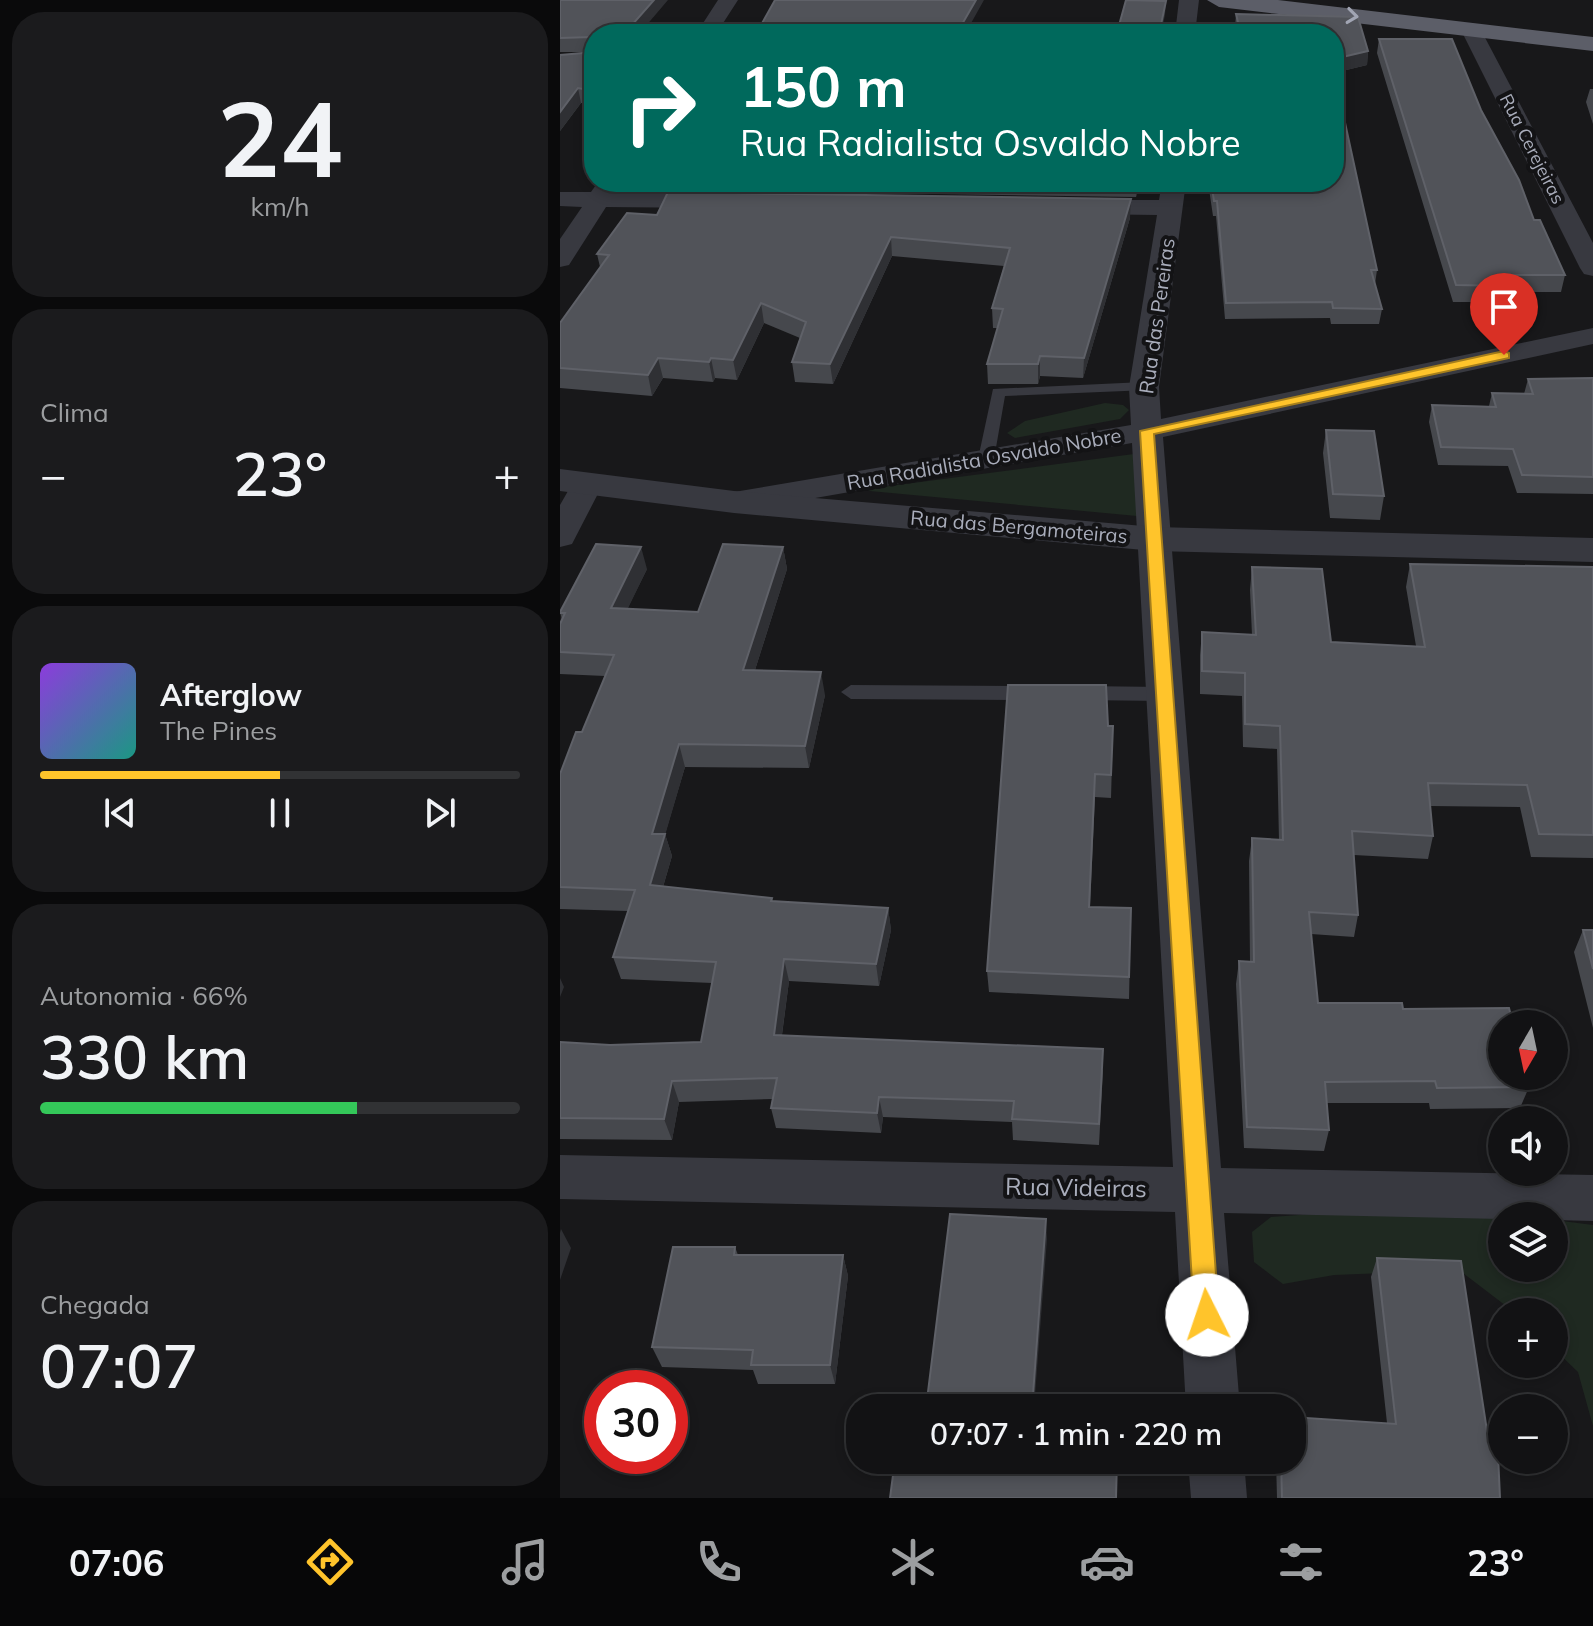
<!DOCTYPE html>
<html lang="pt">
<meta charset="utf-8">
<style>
:root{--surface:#121214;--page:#1b1b1d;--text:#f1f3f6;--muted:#9c9ea0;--line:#313234;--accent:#ffc42b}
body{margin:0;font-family:Mulish,sans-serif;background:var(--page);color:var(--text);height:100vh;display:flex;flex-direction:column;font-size:30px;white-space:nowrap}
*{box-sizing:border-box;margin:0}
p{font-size:26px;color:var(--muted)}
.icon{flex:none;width:44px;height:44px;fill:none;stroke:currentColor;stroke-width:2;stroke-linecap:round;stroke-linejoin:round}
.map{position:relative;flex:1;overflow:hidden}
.sheet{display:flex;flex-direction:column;gap:12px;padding:12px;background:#0a0a0b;width:560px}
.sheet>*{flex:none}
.banner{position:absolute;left:24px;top:24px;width:760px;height:168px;border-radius:32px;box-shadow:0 4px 12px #0003,0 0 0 2px var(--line);background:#00695c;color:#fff;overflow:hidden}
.needle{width:52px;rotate:189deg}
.fabs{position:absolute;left:928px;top:1010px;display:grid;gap:16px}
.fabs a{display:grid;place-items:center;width:80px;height:80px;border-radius:50%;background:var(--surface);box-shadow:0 4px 12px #0003,0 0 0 2px var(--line);font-size:40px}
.speed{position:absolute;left:24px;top:1370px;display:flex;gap:16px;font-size:40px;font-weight:700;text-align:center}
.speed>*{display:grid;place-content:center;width:104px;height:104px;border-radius:50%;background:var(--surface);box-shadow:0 4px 12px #0003,0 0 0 2px var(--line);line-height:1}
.speed .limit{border:12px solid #d22;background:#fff;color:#111}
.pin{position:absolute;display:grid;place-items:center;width:68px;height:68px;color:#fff;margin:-82px -34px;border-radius:50% 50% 50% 0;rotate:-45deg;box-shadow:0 0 8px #0007}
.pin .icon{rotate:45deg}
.me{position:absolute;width:88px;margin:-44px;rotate:356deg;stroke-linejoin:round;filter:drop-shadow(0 0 6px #0008)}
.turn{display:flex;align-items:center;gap:28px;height:168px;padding:0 24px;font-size:36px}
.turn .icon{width:104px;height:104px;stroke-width:2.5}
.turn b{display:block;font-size:56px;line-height:68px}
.big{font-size:60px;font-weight:600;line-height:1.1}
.sheet .widget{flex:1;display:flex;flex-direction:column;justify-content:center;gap:12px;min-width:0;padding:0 28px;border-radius:32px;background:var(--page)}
.sheet .dial{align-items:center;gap:0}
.dial b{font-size:104px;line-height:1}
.song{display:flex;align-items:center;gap:24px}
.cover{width:96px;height:96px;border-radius:12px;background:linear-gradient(135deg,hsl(270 70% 55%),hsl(170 70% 35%))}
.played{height:8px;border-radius:4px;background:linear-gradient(90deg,var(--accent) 50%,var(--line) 50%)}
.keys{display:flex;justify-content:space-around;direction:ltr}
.heat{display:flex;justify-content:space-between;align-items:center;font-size:44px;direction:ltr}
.charge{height:12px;border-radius:6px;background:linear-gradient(90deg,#34c759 66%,var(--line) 0)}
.trip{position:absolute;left:286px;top:1394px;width:460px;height:80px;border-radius:32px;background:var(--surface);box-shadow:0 4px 12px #0003,0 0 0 2px var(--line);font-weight:600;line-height:80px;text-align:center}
.dock{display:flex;height:128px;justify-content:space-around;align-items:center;background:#070708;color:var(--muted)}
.dock .icon{width:56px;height:56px}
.dock .active{color:var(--accent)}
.dock b{font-size:36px;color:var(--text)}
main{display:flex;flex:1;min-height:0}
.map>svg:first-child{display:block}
.green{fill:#1f2921}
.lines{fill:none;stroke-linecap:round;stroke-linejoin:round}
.service{fill:#383940;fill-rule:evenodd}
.minor{fill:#383940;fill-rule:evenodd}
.tertiary{fill:#383940;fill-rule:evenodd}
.trunk{fill:#5c5e68;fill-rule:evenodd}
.wall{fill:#46484d}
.shaded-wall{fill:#2f3034}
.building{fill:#515359;stroke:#5f6168;stroke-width:2}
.oneway{stroke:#a1a5b3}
.route{fill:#ffc42b;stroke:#a67f1c;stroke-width:2}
.labels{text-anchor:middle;stroke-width:8;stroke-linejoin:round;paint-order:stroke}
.far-street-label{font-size:18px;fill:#a9adbb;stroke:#131315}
.street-label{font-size:20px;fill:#a9adbb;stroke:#131315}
.near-street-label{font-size:24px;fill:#a9adbb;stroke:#131315}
</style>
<main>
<section class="sheet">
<div class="widget dial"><b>24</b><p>km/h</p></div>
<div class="widget"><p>Clima</p>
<div class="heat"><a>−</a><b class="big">23°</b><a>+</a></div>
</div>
<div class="widget">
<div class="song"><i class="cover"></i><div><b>Afterglow</b><p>The Pines</p></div></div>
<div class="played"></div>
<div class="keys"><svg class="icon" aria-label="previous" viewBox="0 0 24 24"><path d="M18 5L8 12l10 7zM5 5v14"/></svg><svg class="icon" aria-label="pause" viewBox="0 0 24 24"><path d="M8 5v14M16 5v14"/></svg><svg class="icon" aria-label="next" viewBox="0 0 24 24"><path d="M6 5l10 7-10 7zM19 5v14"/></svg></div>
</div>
<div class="widget"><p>Autonomia · 66%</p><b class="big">330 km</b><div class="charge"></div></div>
<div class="widget"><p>Chegada</p><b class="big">07:07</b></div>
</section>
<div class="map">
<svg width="1033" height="1498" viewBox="0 0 1033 1498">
<rect width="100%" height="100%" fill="#18181a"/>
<path class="green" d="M545,403L563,405L569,410L560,419L455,438L447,433L465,421Z
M574,454L577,516L299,490Z
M822,1209L942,1216V1268H994V1220L1033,1225V1426L1018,1372L994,1349V1312H954L899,1270L774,1275L723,1284L694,1262L692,1232L711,1217Z"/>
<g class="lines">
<path class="service" d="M584,382L589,384V390L445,396L434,459L426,464L418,459L433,389Z
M291,685L475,686L485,693L475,700L291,699L281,692Z
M519,686L605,687L615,694L605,701L519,700L509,693Z"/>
<path class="minor" d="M158,0H178L156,34H136Z
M619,0H639L635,34H615Z
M911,24L921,30L1033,243V276L1024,274L1020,268L901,30Z
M38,182H60L56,192L154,194L166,201L154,208L46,207L9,265L0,267V239L22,207L0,206V192H31Z
M602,182H626L599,387L601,419L1033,328V344L603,437L661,1168L1033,1175V1221L994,1220V1216L942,1219L664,1213L680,1408H626L615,1212L0,1199V1155L613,1167L572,443L174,512L163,509L158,502L163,495L174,492L571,425L569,387L597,215L520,214L508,207L520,200H599Z
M27,475L38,477L43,484L12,544L0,547V505L16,477Z
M628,1460H684L687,1498H631Z"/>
<path class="tertiary" d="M0,469L174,491L595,527L1033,538V562L595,551L174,513L0,491Z"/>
<path class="trunk" d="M647,0H718L1033,37V51L659,7Z"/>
</g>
<path class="wall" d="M0,0L34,34V92L26,103H21L0,131V55L34,52H0Z
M676,14L798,17L808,51L807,65L774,73L817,270L815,284L822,309L819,324H771L770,318L665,319L656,216H653L648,182H774V34H676L675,27Z
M819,39L921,110L974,220L1005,275L1001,292H947L945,302H893L817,53Z
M1030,89H1033V124L1026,102Z
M121,182H580L576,197L122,190Z
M97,215L570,218L523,378L480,376L478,384H428L427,364L438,328H433L432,308L444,266L332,256L273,384L235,382L232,362L240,338L204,323L177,380L155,378L153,382L103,378L92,396L0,388V323L40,267L37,254Z
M1033,378V494L957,493L948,466L878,465L869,422L872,405L929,406L932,393L964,394L968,379Z
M766,430L824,496L820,520L770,518L763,453Z
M223,547L227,569L195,670L265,695L249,768L125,767L105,834L112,856L103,887L212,898L213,902L328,908L331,930L319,986L229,981L222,1035L543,1070L539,1145L453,1140L452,1122L323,1117L321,1133L216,1128L211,1108L212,1099L119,1102L112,1140L0,1139V1042L50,1045L141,1042L152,983L61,979L53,957L68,911L0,909V774L22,732L45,676L0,674V624L2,620L0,612L87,569L67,609L138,612Z
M850,564L1033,567V858L971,857L960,807L870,806L873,836L868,859L794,855L798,915L794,937L751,934L758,1003L843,1009L969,1087L960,1108L870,1109L869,1103H766L769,1130L764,1151L684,1148L676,984L679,961L690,962L689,861L692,838L719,840L717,749L683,747L682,696L640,694V655L642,632L692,635L690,590L692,567L771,642L856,646L846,587Z
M548,726H553L551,798L535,797L530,907L571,908L569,999L429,992L427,971Z
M1023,930H1033V1028L1014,952Z
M175,1247L178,1255H283L288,1276L275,1384H198L193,1370L102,1367L92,1347Z
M817,1258L927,1431L940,1498H717L716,1460H732L827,1423L811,1277Z"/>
<path class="shaded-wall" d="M94,0H108L79,34H64Z
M416,0H424L405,34L401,26Z
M606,1L605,15L601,34H599Z
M808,51L807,65L774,73V59Z
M34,74V92L26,103L23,89Z
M18,88L21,103L0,131V112Z
M576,182H580L576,197Z
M571,199L570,218L523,378L524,358Z
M331,237L332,256L273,384L270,364Z
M201,303L204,323L177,380L173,360Z
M480,356V376L478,384V364Z
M98,358L103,378L92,396L88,375Z
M151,358L155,378L153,382L149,362Z
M81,547L87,569L57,631L51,608Z
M223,547L227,569L188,692L183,670Z
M261,672L265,695L249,768L245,746Z
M119,744L125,767L99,856L92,834Z
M105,834L112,856L97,907L90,885Z
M328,908L331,930L319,986L316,964Z
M224,959L229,981L219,1056L214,1035Z
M0,978L4,987L0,997Z
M112,1081L119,1102L112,1140L104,1119Z
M319,1097L323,1117L321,1133L317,1113Z
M486,1219L487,1239L474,1408H472Z
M1,1229L11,1248L0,1280V1233Z
M283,1255L288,1276L275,1384L270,1365Z"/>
<path class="building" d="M0,0H94L64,34H34V74L23,89L18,88L0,112V55L34,52L31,37L0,38Z
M215,0H416L401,26L558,29L566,0L606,1L599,34H196Z
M676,14L798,17L808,51L774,59V34H681Z
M819,39H892L921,110L959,180L974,220H980L1005,275H945L948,286L896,285Z
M774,72L817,270H811L822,309L773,308L772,302L666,303L657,201H654L651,182H774Z
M108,192L571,199L524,358L480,356L478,364H427L443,309L432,308L450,248L331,237L270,364L232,362L246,322L201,303L173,360L151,358L149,362L98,358L88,375L0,368V323L49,255L37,254L67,213L97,215Z
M1033,378V477L962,475L953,449L881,447L872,405L936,407L932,393L973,394L968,379Z
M766,430L814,431L824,496L773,494Z
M36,544L81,547L51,608L138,612L163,544L223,547L183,670L261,672L245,746L119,744L92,834H105L90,885L212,898L211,901L328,908L316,964L224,959L214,1035L543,1049L539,1124L452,1119L454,1101L319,1097L317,1113L211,1108L217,1078L112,1081L104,1119L0,1118V1042L50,1045L141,1042L156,962L53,957L75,890L0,887V774L16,732H22L54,655L0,652V624L5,613H0V612Z
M850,564L1033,567V835L979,834L967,785L868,783L873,836L792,831L798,915L749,912L758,1003H842L843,1009L949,1008L953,1024H942V1076H966L969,1087L877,1088L875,1081L765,1082L769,1130L687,1127L679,961L694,962L692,838L723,840L720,726L685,724V673L642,671V632L696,635L692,567L762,569L771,642L865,647Z
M448,685H546L548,726H553L551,775L535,774L529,907L571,908L569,977L427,971Z
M1023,930H1033V969Z
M390,1214L486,1219L472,1408H342V1406L366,1408Z
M113,1247H175L174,1255H283L270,1365H191L193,1350L92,1347Z
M817,1258L901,1261L927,1431L937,1432L940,1498H722L721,1460H732V1417L836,1424Z
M335,1460H557L556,1498H330Z"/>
<defs><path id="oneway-chevron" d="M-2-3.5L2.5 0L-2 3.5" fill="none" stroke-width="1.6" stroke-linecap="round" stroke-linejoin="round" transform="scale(2)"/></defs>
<use class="oneway" href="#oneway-chevron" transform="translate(792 16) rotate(7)"/>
<path class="route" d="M944,351L949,353V358L594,434L659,1315L655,1323L647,1327L638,1323L634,1315L580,431Z"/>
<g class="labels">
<g class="far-street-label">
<text transform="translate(972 149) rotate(63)" y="6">Rua Cerejeiras</text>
</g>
<g class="street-label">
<text transform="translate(597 316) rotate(-82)" y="7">Rua das Pereiras</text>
<text transform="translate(424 459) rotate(-10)" y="7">Rua Radialista Osvaldo Nobre</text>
<text transform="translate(459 527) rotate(5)" y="7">Rua das Bergamoteiras</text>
</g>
<g class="near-street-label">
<text transform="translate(516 1188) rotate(1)" y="8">Rua Videiras</text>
</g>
</g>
</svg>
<div class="fabs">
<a><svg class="needle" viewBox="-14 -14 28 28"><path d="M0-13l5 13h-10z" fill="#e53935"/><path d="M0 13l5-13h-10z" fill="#9c9ea0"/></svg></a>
<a><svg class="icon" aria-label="sound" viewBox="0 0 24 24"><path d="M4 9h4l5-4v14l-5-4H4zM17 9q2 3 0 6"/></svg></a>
<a><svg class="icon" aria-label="layers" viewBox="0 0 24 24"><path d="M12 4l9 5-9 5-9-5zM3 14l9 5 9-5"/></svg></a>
<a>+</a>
<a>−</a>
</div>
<div class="speed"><div class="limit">30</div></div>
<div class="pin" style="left:944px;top:355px;background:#d93025"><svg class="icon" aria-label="arrive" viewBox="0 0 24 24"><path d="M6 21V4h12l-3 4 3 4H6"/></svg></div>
<svg class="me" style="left:647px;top:1315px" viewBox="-20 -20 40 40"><circle r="19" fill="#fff"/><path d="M0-13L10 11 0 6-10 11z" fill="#ffc42b"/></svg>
<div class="trip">07:07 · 1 min · 220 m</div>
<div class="banner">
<div class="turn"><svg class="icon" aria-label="right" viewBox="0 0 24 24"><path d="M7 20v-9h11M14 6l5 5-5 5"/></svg><div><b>150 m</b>Rua Radialista Osvaldo Nobre</div></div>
</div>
</div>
</main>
<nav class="dock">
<b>07:06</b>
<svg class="icon active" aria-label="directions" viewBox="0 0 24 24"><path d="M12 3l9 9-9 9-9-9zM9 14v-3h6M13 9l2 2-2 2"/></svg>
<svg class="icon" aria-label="music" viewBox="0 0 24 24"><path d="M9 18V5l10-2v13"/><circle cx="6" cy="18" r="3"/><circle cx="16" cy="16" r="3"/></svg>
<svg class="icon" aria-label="phone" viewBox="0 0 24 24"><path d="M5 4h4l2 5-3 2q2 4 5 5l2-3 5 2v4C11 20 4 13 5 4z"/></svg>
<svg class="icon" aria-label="climate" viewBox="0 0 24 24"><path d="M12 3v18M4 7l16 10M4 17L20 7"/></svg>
<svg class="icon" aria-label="car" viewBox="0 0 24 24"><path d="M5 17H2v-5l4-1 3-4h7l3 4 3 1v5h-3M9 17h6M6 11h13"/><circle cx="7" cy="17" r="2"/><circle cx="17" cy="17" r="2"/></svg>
<svg class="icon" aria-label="filters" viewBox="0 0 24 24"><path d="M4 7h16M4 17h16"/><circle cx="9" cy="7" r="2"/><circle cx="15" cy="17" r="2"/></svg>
<b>23°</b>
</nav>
